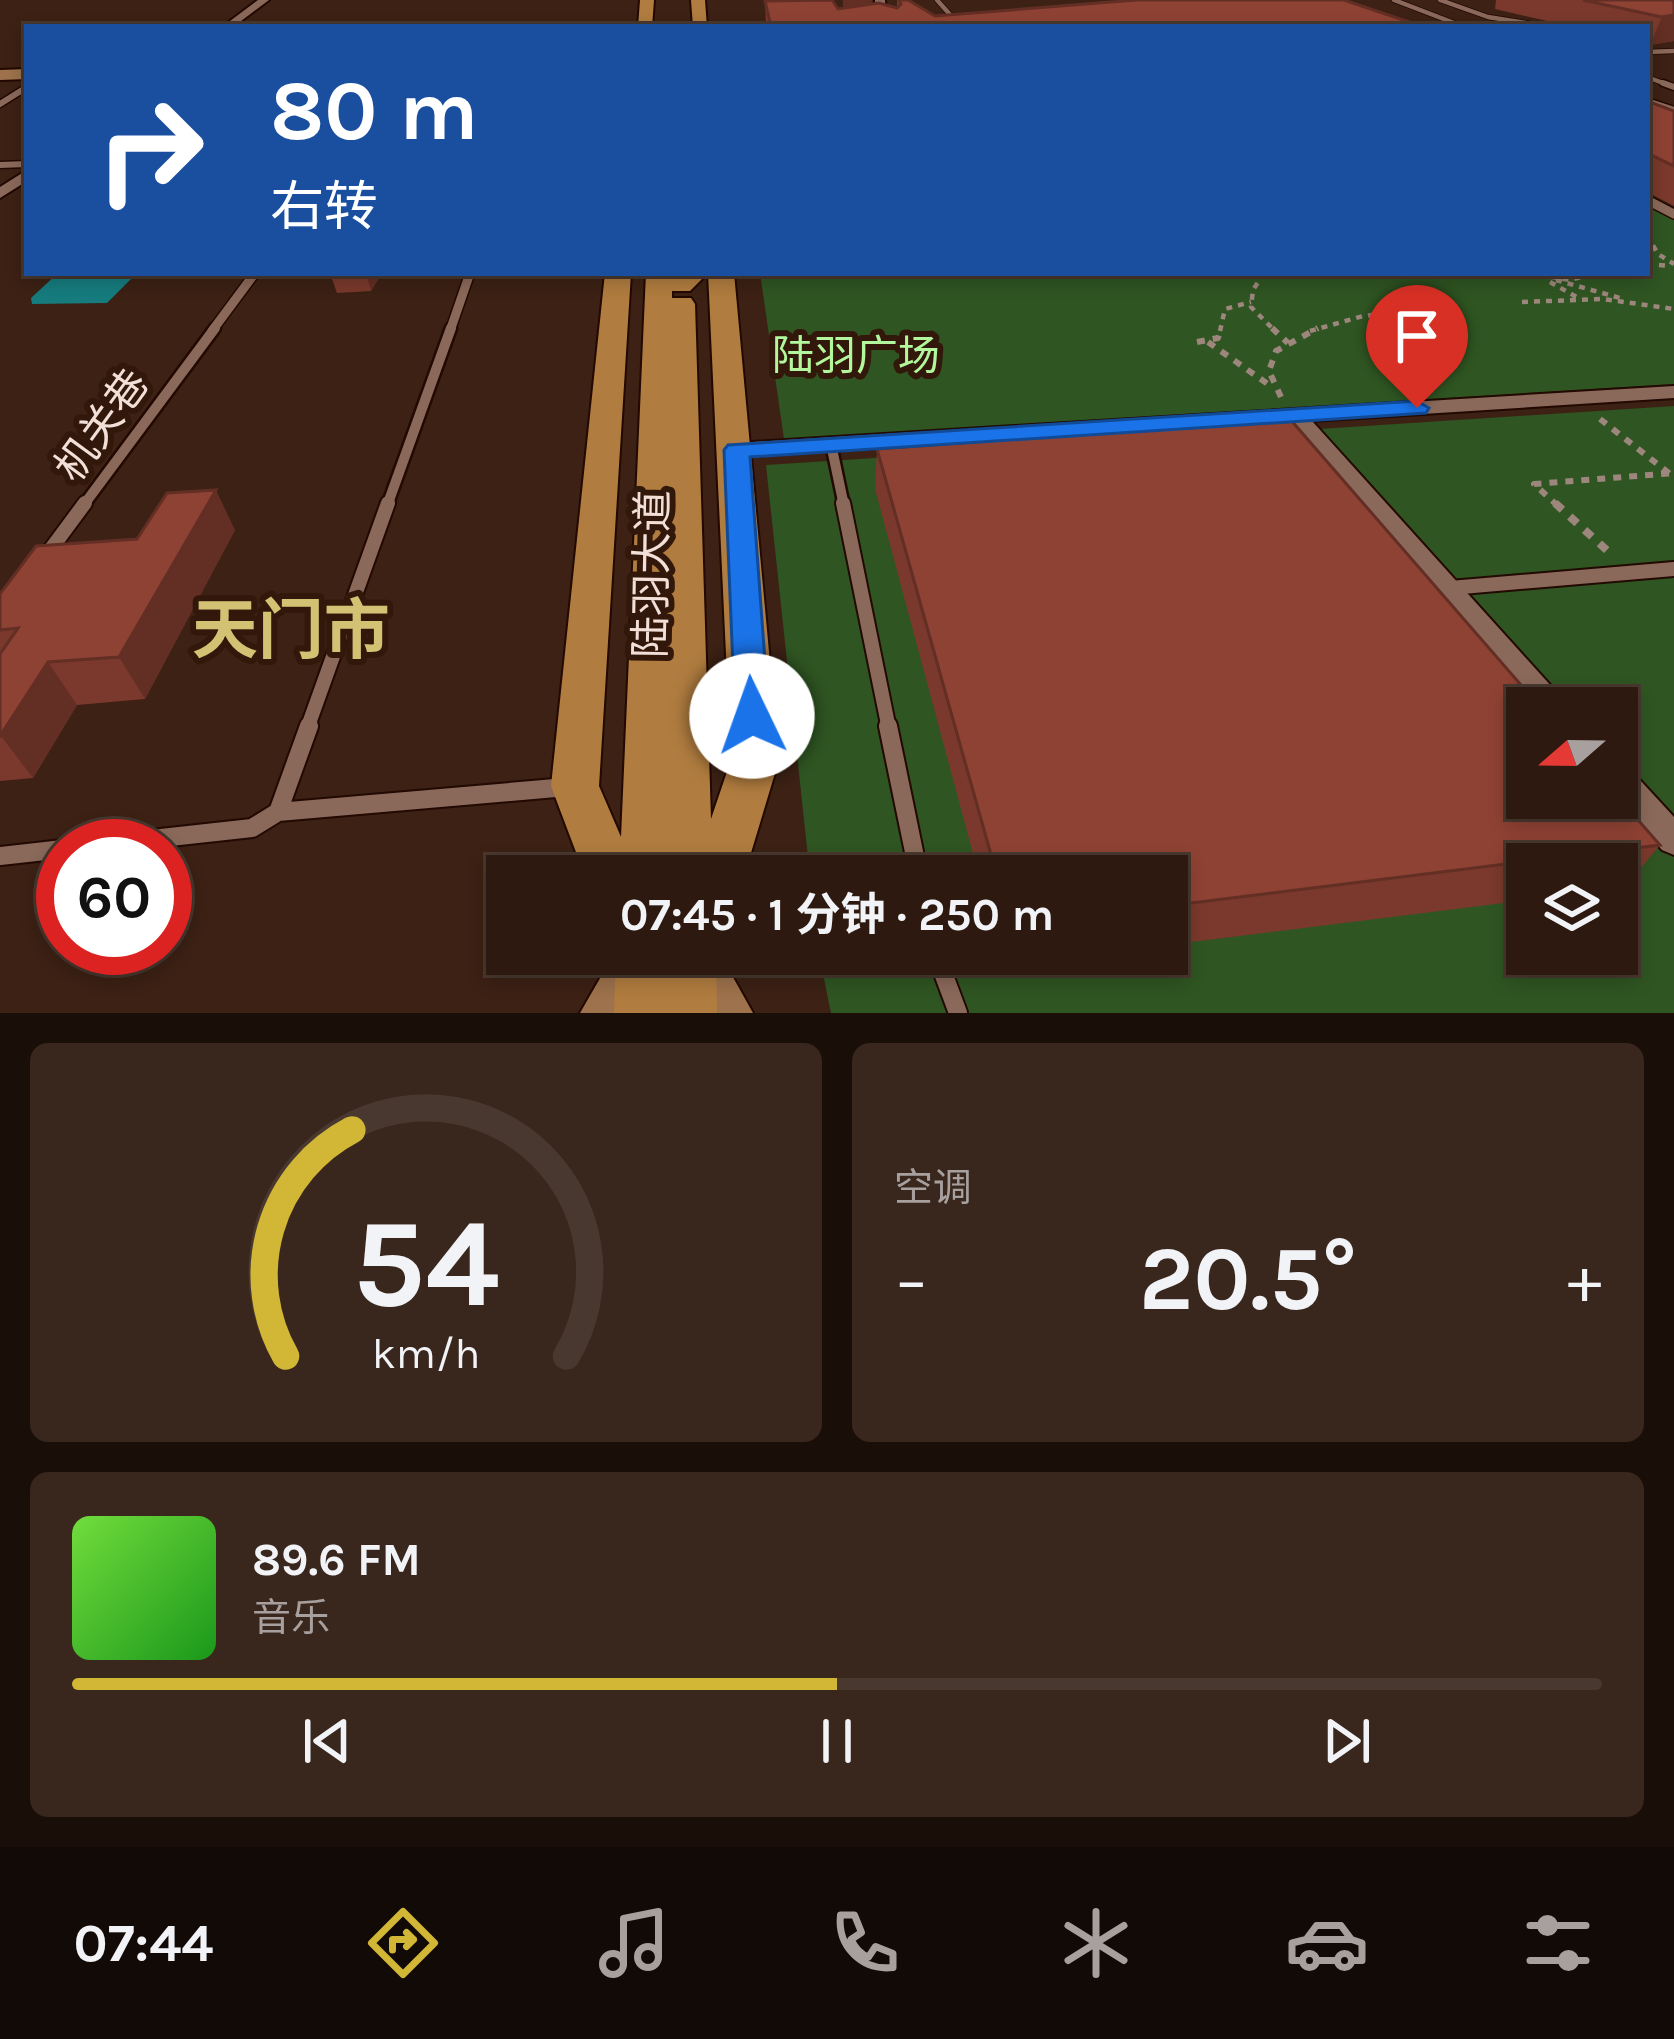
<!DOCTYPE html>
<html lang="zh">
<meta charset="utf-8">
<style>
:root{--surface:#2d190f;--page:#39261d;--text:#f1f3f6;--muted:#a7a09e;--line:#48382f;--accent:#d2b635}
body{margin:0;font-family:Karla,"Noto Sans SC",sans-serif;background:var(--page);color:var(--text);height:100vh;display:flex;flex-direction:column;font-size:45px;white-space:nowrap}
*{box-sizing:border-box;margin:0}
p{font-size:39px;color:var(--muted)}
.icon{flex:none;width:66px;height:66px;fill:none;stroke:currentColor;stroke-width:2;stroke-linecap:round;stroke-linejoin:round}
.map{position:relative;height:1013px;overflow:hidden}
.details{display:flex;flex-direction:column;gap:30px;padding:30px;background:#190e08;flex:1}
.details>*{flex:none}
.top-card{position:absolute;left:24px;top:24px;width:1626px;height:252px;border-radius:0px;box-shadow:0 6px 18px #0003,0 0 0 3px var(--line);background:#1a4fa0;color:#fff;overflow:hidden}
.needle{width:78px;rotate:250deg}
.tools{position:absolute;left:1506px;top:687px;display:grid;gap:24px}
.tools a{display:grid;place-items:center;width:132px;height:132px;border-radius:0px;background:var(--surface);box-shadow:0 6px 18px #0003,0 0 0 3px var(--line);font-size:60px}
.speed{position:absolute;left:36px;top:819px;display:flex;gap:24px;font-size:60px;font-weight:700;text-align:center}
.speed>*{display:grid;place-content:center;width:156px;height:156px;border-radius:50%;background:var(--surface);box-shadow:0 6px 18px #0003,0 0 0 3px var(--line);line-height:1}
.speed .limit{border:18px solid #d22;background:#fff;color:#111}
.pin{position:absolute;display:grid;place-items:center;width:102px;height:102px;color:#fff;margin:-123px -51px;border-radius:50% 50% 50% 0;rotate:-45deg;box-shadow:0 0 12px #0007}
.pin .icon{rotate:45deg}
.me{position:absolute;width:132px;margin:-66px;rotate:357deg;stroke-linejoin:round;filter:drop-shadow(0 0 9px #0008)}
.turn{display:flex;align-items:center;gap:42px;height:252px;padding:0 48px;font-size:54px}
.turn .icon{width:156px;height:156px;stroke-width:2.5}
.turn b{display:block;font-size:84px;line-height:102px}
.big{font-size:90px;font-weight:700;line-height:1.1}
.details .card{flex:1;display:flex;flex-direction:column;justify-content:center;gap:18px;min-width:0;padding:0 42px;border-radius:18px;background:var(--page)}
.details .dial{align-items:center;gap:0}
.dial svg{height:312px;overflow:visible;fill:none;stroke:var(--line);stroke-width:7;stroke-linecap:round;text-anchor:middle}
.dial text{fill:var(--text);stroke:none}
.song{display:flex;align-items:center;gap:36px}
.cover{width:144px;height:144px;border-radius:18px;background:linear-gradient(135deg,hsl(100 70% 55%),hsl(120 70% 35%))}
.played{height:12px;border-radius:6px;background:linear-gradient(90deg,var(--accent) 50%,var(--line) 50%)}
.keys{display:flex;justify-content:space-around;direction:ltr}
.heat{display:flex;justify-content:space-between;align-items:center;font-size:66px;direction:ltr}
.details .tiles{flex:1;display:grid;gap:30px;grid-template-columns:1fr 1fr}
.card:last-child{grid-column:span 2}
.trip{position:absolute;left:486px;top:855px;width:702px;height:120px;border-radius:0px;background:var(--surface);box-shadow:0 6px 18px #0003,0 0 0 3px var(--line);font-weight:700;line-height:120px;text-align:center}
.tabs{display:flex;height:192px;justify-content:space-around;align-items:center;background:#120a06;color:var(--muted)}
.tabs .icon{width:84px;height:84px}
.tabs .selected{color:var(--accent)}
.tabs b{font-size:54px;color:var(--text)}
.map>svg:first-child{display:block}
.green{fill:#2f5522;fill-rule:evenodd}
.water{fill:#167c7e}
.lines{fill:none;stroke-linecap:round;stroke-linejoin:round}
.lane-far5-casing{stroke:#220901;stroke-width:6}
.lane-far4-casing{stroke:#220901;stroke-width:9}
.lane-far3-casing{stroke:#220901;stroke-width:12}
.lane-far2-casing{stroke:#220901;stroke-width:15}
.lane-far1-casing{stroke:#220901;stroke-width:18}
.lane-casing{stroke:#220901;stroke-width:22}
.street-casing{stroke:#220901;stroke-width:4}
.secondary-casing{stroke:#220901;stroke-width:4}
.primary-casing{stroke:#220901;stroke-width:4}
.path-far2{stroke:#9d867c;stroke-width:4.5;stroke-dasharray:6 6;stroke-linecap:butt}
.path-far1{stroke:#9d867c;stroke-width:6;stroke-dasharray:8 8;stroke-linecap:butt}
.path{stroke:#9d867c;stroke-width:8;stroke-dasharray:10 10;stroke-linecap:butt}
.lane-far5{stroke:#8a695a;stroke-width:4.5}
.lane-far4{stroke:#8a695a;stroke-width:6}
.lane-far3{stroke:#8a695a;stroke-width:9}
.lane-far2{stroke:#8a695a;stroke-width:10}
.lane-far1{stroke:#8a695a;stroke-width:14}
.lane{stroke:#8a695a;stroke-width:18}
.street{fill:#8a695a;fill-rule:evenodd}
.secondary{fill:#9d724c;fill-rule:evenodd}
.primary{fill:#b07c3f;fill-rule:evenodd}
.wall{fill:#7a392c}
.shaded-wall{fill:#632e24}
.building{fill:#8e4233;stroke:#632e24;stroke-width:3}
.route{fill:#1a73e8;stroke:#114b97;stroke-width:3}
.labels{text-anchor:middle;stroke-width:12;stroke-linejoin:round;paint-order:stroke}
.park-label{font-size:42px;fill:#b3f79c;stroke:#32170b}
.street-label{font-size:42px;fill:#f2dfd7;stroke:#32170b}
.town-label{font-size:66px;font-weight:bold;fill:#d3c174;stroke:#32170b}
</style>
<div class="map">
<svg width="1674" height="1013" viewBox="0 0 1674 1013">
<rect width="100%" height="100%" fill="#3c2114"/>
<path class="green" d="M1647,206L1674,220V384L784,439L760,273H1647Z
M1674,406V1013H831L819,954H1167V876H810L766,465ZM1527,708H1617V798H1527ZM1527,864H1617V954H1527Z"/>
<path class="water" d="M58,273H137L107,303L32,304L31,298Z"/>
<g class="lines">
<g class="lane-far5-casing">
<path id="lane-far5" d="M937,0L961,27
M1394,0L1462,26L1442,27
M1440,0L1488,17L1551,27
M1647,52L1674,51
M1647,77L1671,86"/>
</g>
<g class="lane-far4-casing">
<path id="lane-far4" d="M1663,83L1674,87
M1647,101L1674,110
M0,104L27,87
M0,165L27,164"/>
</g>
<g class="lane-far3-casing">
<path id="lane-far3" d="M1647,200L1674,214
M212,331L255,273
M450,331L470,273"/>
</g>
<g class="lane-far2-casing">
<path id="lane-far2" d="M831,444L844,506
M83,506L215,328
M387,506L451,328"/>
</g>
<g class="lane-far1-casing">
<path id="lane-far1" d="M843,503L889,729
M45,557L85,503
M1450,588L1674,569
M307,729L388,503"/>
</g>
<g class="lane-casing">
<path id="lane" d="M309,726L278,812L567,787
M888,726L919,876
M88,846L252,828L278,812
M0,856L63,849
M936,954L958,1013"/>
</g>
<g class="street-casing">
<path id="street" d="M258,0H269L233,27H222Z
M875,0H885L886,16L896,27H885L876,17Z
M27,170V181L0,198V187Z
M1674,386V398L1312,421L1571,708H1538L1290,422L736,457L725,450L736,443Z
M1617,763L1628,767L1674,817V855L1662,850L1617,798Z"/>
</g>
<g class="secondary-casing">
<path id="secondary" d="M27,69V79L0,80V70Z
M614,954H720L753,1013H691L666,968L642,1013H580Z"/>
</g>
<g class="primary-casing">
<path id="primary" d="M640,0H654L652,27H638Z
M691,0H705L707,27H693Z
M605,273H631L599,786L621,837L646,273H672V279L679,273H708L690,291H672V298H691L695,304L711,819L731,760L708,273H734L779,760L744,876H585L551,786Z
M616,954H716L717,1013H614Z"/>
</g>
<path class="path-far2" d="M1647,235L1658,254L1674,264
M1647,264L1670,266
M1264,273L1253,290L1251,307L1275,331
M1527,273L1570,280L1597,273
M1556,280L1620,298
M1550,282L1580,299
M1522,302L1603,299L1674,309
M1220,331L1225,309L1251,302
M1310,331L1363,316L1448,307"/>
<path class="path-far1" d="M1272,328L1288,343
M1197,342L1218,338L1221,328
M1208,342L1272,387
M1281,397L1269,371L1276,351L1318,328
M1600,419L1670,474
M1558,506L1534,484L1674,473"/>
<path class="path" d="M1555,503L1611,554"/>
<use href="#lane-far5" class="lane-far5"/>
<use href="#lane-far4" class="lane-far4"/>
<use href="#lane-far3" class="lane-far3"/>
<use href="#lane-far2" class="lane-far2"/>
<use href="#lane-far1" class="lane-far1"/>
<use href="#lane" class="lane"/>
<use href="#street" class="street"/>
<use href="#secondary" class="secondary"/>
<use href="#primary" class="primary"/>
</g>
<path class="wall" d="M897,0H908L935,16L1424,27H767L766,24L765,1L838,9L872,4L897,8Z
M1496,0H1674V41L1650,45H1647V27H1573L1495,9Z
M1647,101L1674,111V206L1647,192Z
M330,273H439L380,276L371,291L337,293Z
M877,449L1660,845L1625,887L1617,888V864H1527V900L1167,945V876H979L875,489Z
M235,530L145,699L77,705L33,778L0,781V594L137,539Z
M999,954H1099L1003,966Z"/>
<path class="shaded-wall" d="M843,0H872L871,13L843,16Z
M1674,15V41L1650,45L1662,17Z
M366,273H379L380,276L371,291Z
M216,490L235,530L145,699L119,657Z
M48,662L77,705L33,778L1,736Z"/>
<path class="building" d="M832,0L838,9L879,3L897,8L901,4L899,0H908L935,16L1136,0H1344L1424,27H771L765,1Z
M1583,0H1674V15L1662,17Z
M1647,101L1674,111V166L1647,153Z
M1290,419L1541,708H1527V798H1617V796L1660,845L1167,906V876H997L877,449Z
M216,490L119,657L48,662L0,736V654L18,628L0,630V594L36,546L137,539L167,493Z"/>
<path class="route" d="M1417,401L1429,408L1426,413L750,457L769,716L764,726L752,729L740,726L735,716L724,450L728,445Z"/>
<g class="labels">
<g class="park-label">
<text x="856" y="370">陆羽广场</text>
</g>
<g class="street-label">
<text transform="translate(101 425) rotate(-54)" y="15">机关巷</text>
<text transform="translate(651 574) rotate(-89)" y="15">陆羽大道</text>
</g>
<g class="town-label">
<text x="291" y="653">天门市</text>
</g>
</g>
</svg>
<div class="tools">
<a><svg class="needle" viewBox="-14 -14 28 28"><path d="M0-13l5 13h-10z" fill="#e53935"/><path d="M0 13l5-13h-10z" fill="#a7a09e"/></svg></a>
<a><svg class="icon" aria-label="layers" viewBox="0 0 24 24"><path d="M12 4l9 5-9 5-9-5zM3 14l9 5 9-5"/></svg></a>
</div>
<div class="speed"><div class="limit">60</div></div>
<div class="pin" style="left:1417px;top:408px;background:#d93025"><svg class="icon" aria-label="arrive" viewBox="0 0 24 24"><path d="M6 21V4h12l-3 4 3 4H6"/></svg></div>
<svg class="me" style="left:752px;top:716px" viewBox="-20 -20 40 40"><circle r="19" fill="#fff"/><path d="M0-13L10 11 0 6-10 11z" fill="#1a73e8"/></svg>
<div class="trip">07:45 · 1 分钟 · 250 m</div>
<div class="top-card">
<div class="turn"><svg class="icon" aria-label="right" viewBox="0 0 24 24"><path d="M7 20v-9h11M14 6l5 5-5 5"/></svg><div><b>80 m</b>右转</div></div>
</div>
</div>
<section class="details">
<div class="tiles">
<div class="card dial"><svg viewBox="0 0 100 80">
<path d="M14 69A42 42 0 1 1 86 69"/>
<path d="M14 69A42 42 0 0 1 31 11" stroke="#d2b635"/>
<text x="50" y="56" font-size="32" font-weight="700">54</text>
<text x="50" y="72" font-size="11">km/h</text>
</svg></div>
<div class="card"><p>空调</p>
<div class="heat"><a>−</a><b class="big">20.5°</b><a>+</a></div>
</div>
<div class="card">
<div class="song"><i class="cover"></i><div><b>89.6 FM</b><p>音乐</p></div></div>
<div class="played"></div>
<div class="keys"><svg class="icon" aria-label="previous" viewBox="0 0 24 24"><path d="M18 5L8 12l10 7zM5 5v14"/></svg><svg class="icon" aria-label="pause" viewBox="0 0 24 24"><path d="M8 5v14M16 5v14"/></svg><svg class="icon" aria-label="next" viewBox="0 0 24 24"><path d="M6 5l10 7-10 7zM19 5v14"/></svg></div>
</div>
</div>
</section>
<nav class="tabs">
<b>07:44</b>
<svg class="icon selected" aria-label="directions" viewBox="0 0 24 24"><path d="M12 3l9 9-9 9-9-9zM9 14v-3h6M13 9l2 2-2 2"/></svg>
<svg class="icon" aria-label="music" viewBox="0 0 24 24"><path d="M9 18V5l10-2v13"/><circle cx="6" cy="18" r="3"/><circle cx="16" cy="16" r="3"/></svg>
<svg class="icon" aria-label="phone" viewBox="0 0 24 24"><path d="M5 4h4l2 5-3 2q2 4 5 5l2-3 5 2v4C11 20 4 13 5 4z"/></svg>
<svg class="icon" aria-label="climate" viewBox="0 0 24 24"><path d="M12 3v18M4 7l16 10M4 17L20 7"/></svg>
<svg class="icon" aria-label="car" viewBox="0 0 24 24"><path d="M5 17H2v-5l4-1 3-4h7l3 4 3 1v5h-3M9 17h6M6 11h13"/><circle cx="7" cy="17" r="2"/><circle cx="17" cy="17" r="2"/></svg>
<svg class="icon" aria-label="filters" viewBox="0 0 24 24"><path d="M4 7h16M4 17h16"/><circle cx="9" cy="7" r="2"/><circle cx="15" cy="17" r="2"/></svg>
</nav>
